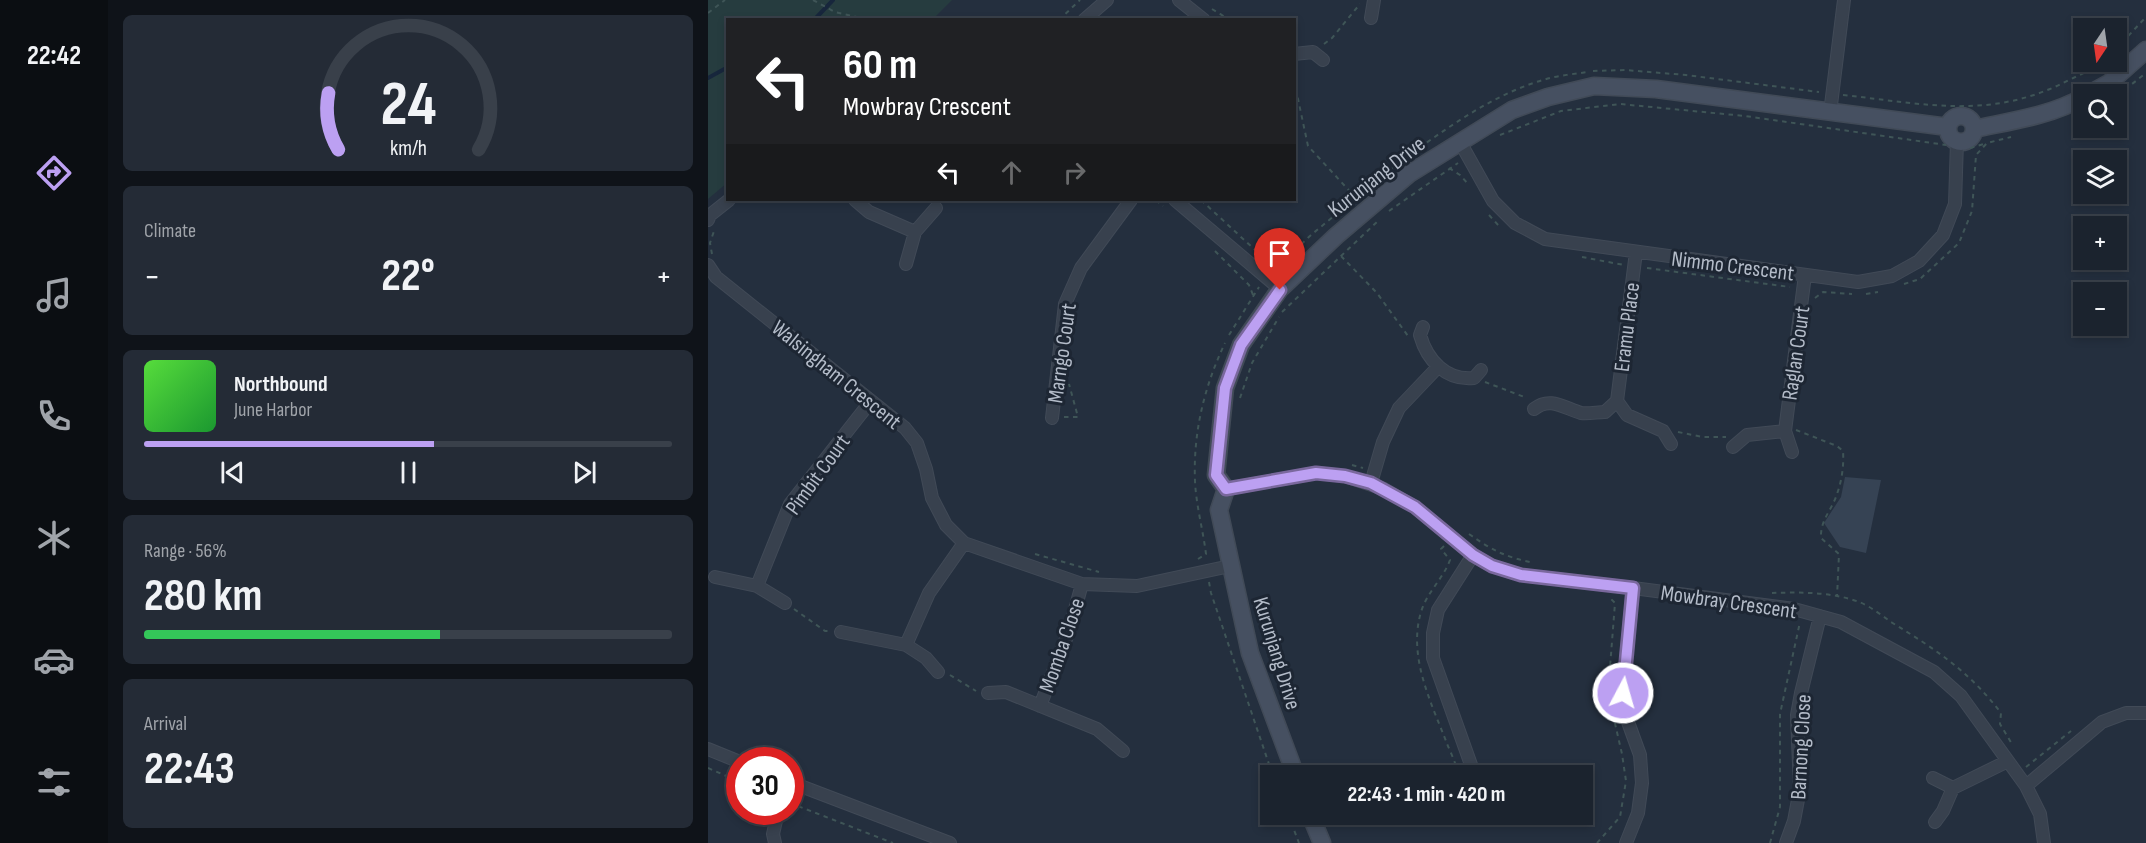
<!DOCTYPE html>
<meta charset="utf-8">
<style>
:root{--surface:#1b232e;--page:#242b36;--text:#f1f3f6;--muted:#a0a4aa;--line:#39404a;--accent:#bca0f2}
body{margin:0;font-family:"Sofia Sans Condensed",sans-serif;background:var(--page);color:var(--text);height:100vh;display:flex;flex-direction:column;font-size:22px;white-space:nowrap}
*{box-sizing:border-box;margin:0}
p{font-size:20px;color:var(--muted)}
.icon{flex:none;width:33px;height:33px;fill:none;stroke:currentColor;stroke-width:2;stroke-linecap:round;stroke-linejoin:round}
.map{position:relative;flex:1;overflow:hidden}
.drawer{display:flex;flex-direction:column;gap:15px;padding:15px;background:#0f1319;width:600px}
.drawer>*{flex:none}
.guide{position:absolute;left:18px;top:18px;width:570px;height:183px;border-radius:0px;box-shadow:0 3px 9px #0003,0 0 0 2px var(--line);background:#202124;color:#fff;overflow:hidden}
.needle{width:39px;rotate:193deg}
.fabs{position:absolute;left:1365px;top:18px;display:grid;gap:12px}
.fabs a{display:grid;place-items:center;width:54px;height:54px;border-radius:0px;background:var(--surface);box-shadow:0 3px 9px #0003,0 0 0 2px var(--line);font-size:30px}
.speed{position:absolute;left:18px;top:747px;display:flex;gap:12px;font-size:30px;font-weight:700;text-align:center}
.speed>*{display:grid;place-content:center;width:78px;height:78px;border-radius:50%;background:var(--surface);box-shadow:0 3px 9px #0003,0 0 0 2px var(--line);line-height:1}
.speed .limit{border:9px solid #d22;background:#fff;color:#111}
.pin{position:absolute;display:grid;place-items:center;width:51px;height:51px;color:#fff;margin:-62px -26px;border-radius:50% 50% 50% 0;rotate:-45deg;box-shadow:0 0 6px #0007}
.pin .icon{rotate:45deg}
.me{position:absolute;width:66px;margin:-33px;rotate:6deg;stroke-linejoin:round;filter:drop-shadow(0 0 4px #0008)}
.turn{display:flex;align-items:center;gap:21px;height:126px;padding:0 18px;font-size:27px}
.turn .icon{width:78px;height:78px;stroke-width:2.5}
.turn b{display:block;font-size:42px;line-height:51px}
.lanes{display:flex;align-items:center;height:57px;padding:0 18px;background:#0003;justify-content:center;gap:30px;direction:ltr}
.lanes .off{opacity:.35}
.big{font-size:45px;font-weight:700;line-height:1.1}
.drawer .widget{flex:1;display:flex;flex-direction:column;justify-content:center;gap:9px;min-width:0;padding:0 21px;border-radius:9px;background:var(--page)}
.drawer .dial{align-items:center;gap:0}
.dial svg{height:156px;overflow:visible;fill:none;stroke:var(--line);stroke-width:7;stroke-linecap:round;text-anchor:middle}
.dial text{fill:var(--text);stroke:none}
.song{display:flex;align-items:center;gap:18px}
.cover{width:72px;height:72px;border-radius:9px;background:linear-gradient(135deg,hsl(110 70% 55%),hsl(130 70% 35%))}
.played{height:6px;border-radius:3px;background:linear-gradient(90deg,var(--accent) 55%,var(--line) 55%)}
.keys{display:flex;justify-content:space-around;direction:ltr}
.heat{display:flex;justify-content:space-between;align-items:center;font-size:33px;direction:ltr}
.charge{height:9px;border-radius:4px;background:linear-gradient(90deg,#34c759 56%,var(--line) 0)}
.trip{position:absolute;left:552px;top:765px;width:333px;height:60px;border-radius:0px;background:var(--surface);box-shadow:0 3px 9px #0003,0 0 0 2px var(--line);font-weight:700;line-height:60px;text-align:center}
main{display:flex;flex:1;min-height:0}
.menu{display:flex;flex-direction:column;width:108px;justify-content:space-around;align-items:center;background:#0b0e12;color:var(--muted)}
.menu .icon{width:42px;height:42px}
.menu .active{color:var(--accent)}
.menu b{font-size:27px;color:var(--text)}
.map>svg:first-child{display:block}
.green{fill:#263c3f}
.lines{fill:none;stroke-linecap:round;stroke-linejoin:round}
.stream{stroke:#17263c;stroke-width:4}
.building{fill:#364354}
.street-casing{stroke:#414a57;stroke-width:14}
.secondary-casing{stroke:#414a57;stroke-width:19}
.path{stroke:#3f5557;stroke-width:2;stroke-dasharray:4.5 4.5;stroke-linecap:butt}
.street{stroke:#38414e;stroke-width:12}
.secondary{stroke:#465061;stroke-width:16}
.route-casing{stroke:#7a689d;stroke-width:15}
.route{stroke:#bca0f2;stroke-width:10}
.labels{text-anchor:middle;stroke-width:6;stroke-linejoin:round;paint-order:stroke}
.street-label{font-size:22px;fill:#b4bcc9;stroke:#1d2633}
</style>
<main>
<nav class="menu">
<b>22:42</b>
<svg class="icon active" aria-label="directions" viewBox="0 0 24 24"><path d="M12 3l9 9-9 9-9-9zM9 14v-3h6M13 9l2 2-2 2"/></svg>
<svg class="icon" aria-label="music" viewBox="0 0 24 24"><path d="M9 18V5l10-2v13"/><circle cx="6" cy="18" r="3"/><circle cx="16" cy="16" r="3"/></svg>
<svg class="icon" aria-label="phone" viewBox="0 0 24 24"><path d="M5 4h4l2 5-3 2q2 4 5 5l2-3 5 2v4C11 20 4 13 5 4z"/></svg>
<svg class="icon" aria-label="climate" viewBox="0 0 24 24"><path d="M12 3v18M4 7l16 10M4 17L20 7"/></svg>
<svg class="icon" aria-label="car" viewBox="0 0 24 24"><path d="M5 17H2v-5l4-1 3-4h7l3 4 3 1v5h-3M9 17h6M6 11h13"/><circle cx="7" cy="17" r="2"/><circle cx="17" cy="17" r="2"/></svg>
<svg class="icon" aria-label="filters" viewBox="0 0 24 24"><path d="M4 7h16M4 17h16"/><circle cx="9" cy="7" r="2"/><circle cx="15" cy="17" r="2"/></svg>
</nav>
<section class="drawer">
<div class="widget dial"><svg viewBox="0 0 100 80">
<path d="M14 69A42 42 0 1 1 86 69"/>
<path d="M14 69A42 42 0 0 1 9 40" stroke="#bca0f2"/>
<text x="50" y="56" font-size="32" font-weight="700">24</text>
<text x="50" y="72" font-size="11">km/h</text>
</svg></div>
<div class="widget"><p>Climate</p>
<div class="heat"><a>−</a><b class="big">22°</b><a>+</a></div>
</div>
<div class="widget">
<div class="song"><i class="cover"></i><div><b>Northbound</b><p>June Harbor</p></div></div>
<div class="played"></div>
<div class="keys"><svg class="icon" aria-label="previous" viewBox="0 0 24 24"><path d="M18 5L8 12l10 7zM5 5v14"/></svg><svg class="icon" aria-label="pause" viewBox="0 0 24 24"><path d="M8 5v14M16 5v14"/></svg><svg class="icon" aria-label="next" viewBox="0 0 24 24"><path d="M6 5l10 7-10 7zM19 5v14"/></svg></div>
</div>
<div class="widget"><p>Range · 56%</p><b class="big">280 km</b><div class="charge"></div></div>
<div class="widget"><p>Arrival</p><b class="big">22:43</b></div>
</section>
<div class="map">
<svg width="1438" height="843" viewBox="0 0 1438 843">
<rect width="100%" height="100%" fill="#242f3e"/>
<path class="green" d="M0,0H244L225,19L20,20L19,183L0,199Z"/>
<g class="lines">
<path class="stream" d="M106,20L125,0
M0,78L20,67"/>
</g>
<path class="building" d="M1137,477L1173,480L1158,553L1132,547L1116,523L1133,497Z"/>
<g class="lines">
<g class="street-casing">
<path id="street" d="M471,0L496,20
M663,18L666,0
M376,20L399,0
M586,54L605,52L615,60
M1122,113L1136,0
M752,142L785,201L807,223L837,239L1150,282L1184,276L1211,261L1235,235L1247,204L1249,141
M147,200L161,212L207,232
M467,200L572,289
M0,220L2,215L21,200
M198,264L207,232L228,208
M0,265L8,277L197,428L209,443L218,469L224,498L238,525L256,543L374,584L429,586L522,566
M715,327L712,335C719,360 738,381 766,378L773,370
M909,401L919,415L955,431L963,444
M826,409C842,396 856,408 873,413C880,414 890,412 897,412L909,401L928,252
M344,418L357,304L373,268L423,200
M1077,431L1084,452
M1025,447L1039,435L1077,431L1097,275
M663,483L675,442L691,408L729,368
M518,489L608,473L637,476L676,489L707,507L765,555L784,566L813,575L925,588L1086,609L1133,622L1226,672L1253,696L1318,786L1332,814L1336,843
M765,555L730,610L725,633V658L767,776
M7,577L49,586L77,603
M49,586L82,504L163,401
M133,632L198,645L218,658L230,672
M198,645L221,593L256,543
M280,693L298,692L389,729L415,751
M332,706L361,631L374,584
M0,749L32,762
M1225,778L1245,788L1235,811L1227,822
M82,782L242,843
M1318,786L1394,722L1418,713H1438
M1245,788L1300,761
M67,843L65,834L70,812
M918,843L930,813L934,783L932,755L920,722L915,693L925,588
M1078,843L1086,821L1092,789L1089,715L1093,693L1112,616"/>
</g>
<g class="secondary-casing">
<path id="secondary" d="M1381,94L1401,83L1438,50
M1240 129a13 13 0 1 1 26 0a13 13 0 1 1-26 0Z
M1266,129C1303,121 1342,116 1376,97
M588,776L542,653L511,510L518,489L508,475L517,388L533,345L572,289L628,236L701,174L804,110L840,97L886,86L948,89L1240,127
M602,814L614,843"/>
</g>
<path class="path" d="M105,0L127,12L161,20
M504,9L522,20
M0,13L17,0
M351,20L372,0
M616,44L624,38L652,4
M1408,49L1438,17
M885,71L917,70L978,75L1111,92
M586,80L600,146L648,198
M1135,95C1219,104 1284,121 1363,79C1374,74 1385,69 1395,62
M1410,95L1438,73
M792,135L853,111L912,104L1037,116L1238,145
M1262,148L1279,143
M697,158C742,126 788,92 842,78C854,75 867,74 879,72
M741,168L752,175L761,185
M448,200L455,206
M493,200L559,261
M681,211L750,163
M781,215L791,226
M507,251L541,285L545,295
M4,254L2,243L6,231
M633,256L669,293L700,336
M874,257L916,265
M939,268L1082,287
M567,269L603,235L690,163
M1196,284L1212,279L1251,243L1264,211L1268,155L1279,143L1303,137
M1158,294L1170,292
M1107,298L1115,292L1144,294
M574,312L672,219
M521,335L551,287
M777,382L819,398
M532,398L544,363L571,317
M356,417H370L361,384
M1088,430L1129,446L1135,451C1136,465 1134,480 1129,494C1124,510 1112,520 1113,538L1131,554L1129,597
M970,432L995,437H1018
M644,465L655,468
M761,534C785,551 798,557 826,563
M736,546L733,549L742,560C735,579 719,592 713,612C700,656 722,700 738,741C742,752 749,764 750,776
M327,554L391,572
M490,559L498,554C495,530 488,505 487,481C485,433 496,387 517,343
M501,582L503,593L565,776
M1064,593C1092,592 1125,592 1151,602C1162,606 1173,615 1183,622C1227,649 1261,671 1293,713L1292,724L1304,744
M86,609L117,631H122
M242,675L268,691
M1318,767L1363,731
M0,768L32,782
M82,803L185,843
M580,814L591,843
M889,843L912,817L918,781L914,754L900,693L907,603L902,598
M1062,843L1072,807V714L1092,622"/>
<use href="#street" class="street"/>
<use href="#secondary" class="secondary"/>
</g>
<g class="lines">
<g class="route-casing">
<path id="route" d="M572,290L533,345L517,388L508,475L518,489L608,473L637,476L663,483L707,507L765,555L784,566L813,575L925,588L915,693"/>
</g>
<use href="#route" class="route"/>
</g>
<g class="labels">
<g class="street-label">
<text transform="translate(668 176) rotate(-38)" y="8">Kurunjang Drive</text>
<text transform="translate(1025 265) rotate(7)" y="8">Nimmo Crescent</text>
<text transform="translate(918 327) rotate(-83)" y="8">Eramu Place</text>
<text transform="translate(353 353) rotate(-82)" y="8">Marngo Court</text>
<text transform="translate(1087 353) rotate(-82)" y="8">Raglan Court</text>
<text transform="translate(129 374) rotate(39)" y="8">Walsingham Crescent</text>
<text transform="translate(109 474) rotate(-54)" y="8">Pimbit Court</text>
<text transform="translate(1021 601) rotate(8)" y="8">Mowbray Crescent</text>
<text transform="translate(353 645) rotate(-71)" y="8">Momba Close</text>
<text transform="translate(570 653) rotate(73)" y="8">Kurunjang Drive</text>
<text transform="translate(1092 747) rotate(-87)" y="8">Barnong Close</text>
</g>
</g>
</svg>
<div class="fabs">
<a><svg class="needle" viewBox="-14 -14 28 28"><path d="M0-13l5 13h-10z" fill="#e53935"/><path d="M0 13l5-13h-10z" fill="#a0a4aa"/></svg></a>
<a><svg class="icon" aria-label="search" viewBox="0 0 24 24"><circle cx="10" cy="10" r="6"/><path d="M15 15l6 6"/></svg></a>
<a><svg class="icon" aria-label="layers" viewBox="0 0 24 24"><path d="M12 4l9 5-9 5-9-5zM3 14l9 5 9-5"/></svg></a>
<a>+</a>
<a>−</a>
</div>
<div class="speed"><div class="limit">30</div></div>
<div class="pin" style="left:572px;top:290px;background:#d93025"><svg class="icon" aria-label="arrive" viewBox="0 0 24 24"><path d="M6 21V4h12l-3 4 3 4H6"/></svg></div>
<svg class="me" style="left:915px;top:693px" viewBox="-20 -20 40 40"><circle r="17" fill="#bca0f2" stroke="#fff" stroke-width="3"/><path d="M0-11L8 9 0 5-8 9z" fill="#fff"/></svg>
<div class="trip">22:43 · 1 min · 420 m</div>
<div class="guide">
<div class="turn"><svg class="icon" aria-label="left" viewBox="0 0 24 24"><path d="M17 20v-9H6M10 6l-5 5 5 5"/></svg><div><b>60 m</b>Mowbray Crescent</div></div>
<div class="lanes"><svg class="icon" aria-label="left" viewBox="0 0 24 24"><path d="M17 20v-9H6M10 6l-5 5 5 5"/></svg><svg class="icon off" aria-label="ahead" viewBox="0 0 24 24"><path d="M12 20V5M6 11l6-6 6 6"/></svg><svg class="icon off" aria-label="right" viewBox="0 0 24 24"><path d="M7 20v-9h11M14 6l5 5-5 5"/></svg></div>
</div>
</div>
</main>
